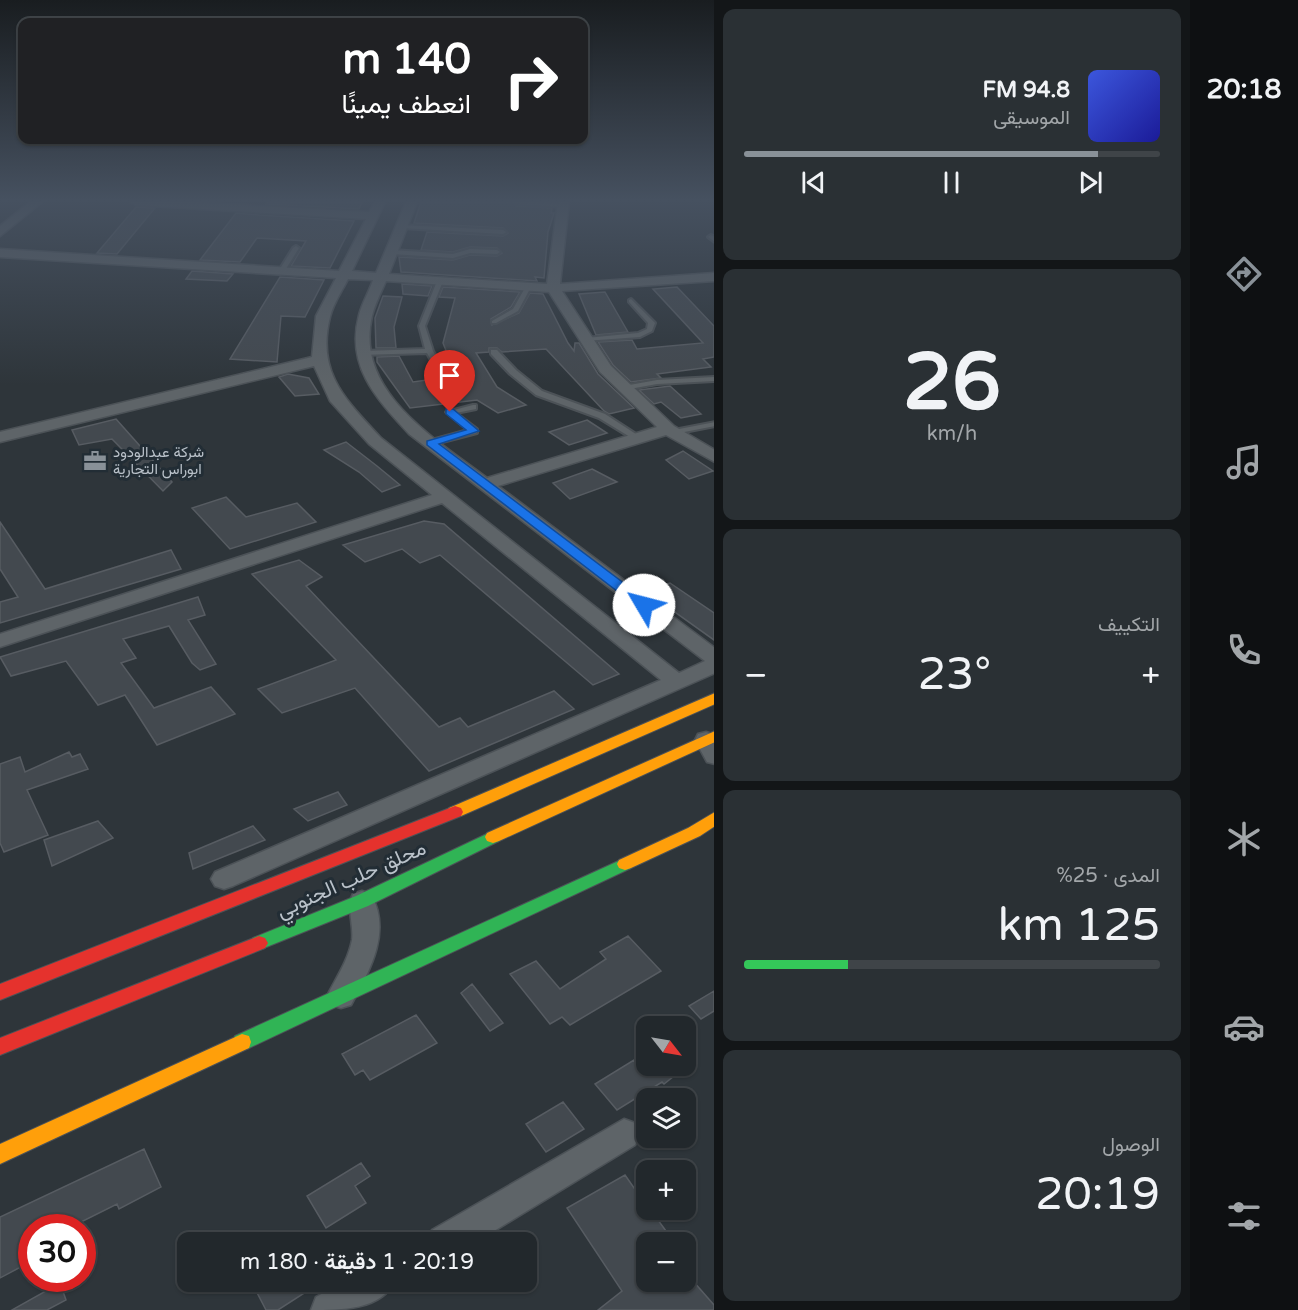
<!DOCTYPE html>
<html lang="ar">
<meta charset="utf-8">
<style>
:root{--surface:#22282c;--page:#2a3034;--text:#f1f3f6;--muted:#a2a6a9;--line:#3f4448;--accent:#899198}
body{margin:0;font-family:"Varela Round",Vazirmatn,sans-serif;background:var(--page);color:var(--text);direction:rtl;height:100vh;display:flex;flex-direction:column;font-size:22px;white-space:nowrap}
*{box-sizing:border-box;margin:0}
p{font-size:20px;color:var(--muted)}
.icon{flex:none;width:33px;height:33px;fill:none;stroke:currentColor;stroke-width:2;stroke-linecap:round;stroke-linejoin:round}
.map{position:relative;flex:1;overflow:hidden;direction:ltr}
.details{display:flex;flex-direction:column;gap:9px;padding:9px;background:#131618;width:476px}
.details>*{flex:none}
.top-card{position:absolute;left:18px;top:18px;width:570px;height:126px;border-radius:12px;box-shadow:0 2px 4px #0004,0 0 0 2px var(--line);direction:rtl;background:#202124;color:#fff;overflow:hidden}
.needle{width:39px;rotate:121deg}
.buttons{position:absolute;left:636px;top:1016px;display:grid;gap:12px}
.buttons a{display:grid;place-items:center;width:60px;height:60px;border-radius:12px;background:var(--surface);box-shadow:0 2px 4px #0004,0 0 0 2px var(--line);font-size:30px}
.speed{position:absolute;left:18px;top:1214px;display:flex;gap:12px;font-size:30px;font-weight:700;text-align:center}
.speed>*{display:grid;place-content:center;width:78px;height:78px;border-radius:50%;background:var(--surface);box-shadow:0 2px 4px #0004,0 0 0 2px var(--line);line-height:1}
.speed .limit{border:9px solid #d22;background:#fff;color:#111}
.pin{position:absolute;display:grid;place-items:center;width:51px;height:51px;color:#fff;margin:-62px -26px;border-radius:50% 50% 50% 0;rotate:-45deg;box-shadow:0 0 6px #0007}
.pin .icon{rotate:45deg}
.me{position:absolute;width:66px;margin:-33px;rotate:307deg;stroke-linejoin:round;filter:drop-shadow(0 0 4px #0008)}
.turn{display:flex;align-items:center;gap:21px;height:126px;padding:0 18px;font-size:27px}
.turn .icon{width:78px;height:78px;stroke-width:2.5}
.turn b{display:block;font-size:42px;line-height:51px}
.big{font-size:45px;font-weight:600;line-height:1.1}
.details .tile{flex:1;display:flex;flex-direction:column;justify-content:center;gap:9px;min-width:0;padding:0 21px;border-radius:12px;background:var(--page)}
.details .dial{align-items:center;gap:0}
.dial b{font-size:78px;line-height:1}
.song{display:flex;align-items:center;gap:18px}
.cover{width:72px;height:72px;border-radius:9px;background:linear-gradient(135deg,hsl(230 70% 55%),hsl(240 70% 35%))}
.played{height:6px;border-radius:3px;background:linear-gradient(90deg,var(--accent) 85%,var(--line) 85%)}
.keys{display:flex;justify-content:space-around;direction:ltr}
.heat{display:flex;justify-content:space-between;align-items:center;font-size:33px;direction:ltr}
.charge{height:9px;border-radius:4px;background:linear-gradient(90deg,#34c759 25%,var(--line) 0)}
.trip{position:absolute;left:177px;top:1232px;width:360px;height:60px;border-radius:12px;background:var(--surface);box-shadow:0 2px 4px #0004,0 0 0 2px var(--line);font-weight:600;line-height:60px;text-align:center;direction:rtl}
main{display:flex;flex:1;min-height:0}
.menu{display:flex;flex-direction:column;width:108px;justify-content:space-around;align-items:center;background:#0e1012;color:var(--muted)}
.menu .icon{width:42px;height:42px}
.menu .on{color:var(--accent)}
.menu b{font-size:27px;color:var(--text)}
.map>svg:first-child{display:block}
.building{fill:#43494f;stroke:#575c62;stroke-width:1.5}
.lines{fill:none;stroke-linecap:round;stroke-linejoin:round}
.lane-casing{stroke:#4c5257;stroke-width:4}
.street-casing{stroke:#4c5257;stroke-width:3}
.fast-casing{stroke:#4c5257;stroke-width:2}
.slow-casing{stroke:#4c5257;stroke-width:2}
.jam-casing{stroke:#4c5257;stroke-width:2}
.lane{fill:#5e6468;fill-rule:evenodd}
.street{fill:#5e6468;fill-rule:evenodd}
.fast{fill:#30b455;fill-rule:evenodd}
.slow{fill:#ff9f0a;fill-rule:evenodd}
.jam{fill:#e5322d;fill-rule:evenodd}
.route{fill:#1a73e8;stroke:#114b97;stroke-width:1.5}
.labels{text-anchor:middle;stroke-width:6;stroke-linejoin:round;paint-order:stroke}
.far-poi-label{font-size:15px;fill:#bac2ca;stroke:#222d35;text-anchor:start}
.near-street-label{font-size:21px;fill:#bac2ca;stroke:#222d35}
</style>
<main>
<nav class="menu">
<b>20:18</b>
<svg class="icon on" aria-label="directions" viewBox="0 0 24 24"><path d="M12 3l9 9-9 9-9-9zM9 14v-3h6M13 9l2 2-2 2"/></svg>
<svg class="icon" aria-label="music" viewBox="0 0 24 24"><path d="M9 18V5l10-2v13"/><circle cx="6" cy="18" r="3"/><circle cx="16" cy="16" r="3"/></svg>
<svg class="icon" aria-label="phone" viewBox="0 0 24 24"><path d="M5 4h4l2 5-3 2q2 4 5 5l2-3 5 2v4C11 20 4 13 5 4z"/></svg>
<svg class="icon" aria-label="climate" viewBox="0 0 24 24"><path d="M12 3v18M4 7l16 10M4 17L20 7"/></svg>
<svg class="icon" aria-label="car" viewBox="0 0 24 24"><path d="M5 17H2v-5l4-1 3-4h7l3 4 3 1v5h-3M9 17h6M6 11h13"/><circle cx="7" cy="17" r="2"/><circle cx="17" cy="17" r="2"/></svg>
<svg class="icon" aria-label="filters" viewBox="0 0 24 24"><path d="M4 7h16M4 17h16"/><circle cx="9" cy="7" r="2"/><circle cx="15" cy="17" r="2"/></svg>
</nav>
<section class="details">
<div class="tile">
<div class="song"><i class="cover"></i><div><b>94.8 FM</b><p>الموسيقى</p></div></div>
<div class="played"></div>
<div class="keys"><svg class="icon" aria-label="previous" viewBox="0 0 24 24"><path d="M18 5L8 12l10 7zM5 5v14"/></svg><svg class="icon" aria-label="pause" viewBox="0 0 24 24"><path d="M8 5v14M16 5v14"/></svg><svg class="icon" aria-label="next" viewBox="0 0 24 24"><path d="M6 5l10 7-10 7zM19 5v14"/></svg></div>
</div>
<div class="tile dial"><b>26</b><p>km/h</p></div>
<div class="tile"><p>التكييف</p>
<div class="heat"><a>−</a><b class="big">23°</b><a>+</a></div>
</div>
<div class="tile"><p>المدى · 25%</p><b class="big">125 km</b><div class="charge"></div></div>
<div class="tile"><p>الوصول</p><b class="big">20:19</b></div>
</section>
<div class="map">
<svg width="715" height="1310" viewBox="0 0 715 1310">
<rect width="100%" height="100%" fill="#2e353a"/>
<path class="building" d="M268,202H362L359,209L266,204Z
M421,202H511L516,206L552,208L551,213H554L548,232L544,278L535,277L537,281L401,272L399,257L453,260L470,255L497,256L502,253L497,248L470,247L453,252L421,250L427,232L503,236L508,233L503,228L414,223Z
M136,207L155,208L117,254L97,253Z
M236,213L259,215L354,221L330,268L291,266L306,241L257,238L240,262L200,260Z
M192,271L233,274L227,281L186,279Z
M280,277L324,280L305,317L281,316L277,362L230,359Z
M402,284L432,286L428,296L403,294Z
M443,287L520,292L511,307L491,319L492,325L519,313L530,293L543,294L568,343L574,351L575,343H579L598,374L634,408L609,414L604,411L546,349L502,352L497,348H489V352L476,353L497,387L526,405L498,413L477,400L410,408L377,362V357L399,356L413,382L456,376L443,343L455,298L439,297Z
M677,287L714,326V357L703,359L711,367L657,374L661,378L631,382L613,365L598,342L632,340L637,349L703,343L653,289Z
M605,292L628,332L596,335L579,294Z
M383,296L402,297L394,327L396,348H376L375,318Z
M288,374L309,378L319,394L295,396L279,377Z
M670,386L701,414L681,418L661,402L654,404L639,390Z
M116,419L172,482L163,491L112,439L79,445L72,430Z
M587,420L607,433L569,445L549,432Z
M346,442L377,466L400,485L382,492L359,472L324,450Z
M683,451L713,471L689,479L666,460Z
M592,469L617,482L570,499L553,483Z
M226,497L246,517L297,503L316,522L230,549L192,508Z
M424,521L444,524L619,674L593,685L440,555L420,563L402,549L365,562L343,545Z
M0,522L45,589L171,550L181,569L0,623V602L18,597L0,569Z
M299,560L322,577L306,586L439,727L460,718L468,727L554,691L574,709L429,771L355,688L282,713L258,689L336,660L252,574Z
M670,583L714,613V640L644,590Z
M198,597L205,615L188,620L216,664L200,670L192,663L169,626L123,639L136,658L121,663L154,708L211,687L235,714L157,745L125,695L98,705L66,661L11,676L0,657Z
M69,752L72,757L80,754L88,769L27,790L48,835L4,852L0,843V764L20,757L25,772Z
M338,792L347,805L308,821L294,809Z
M98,821L113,838L52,866L44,840Z
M253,826L265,840L193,869L189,853Z
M628,936L661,971L570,1025L562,1017L550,1024L510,974L536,961L560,989L606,959L600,952Z
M472,984L503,1023L490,1031L461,993Z
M714,991V1011L701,1019L689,1006Z
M416,1015L437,1043L370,1080L363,1070L355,1075L342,1054Z
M634,1060L647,1074L651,1071L645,1065H688L664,1084L662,1082L617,1110L595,1084Z
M563,1102L584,1129L546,1152L526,1124Z
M144,1149L161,1187L119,1209L117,1204L71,1227H32V1261L0,1278V1217Z
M361,1163L370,1176L355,1186L366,1203L326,1228L307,1196Z
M625,1175L646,1205V1209H650L674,1242H646V1281H693L714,1305V1310H598L622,1291L567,1208Z
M251,1281H323L278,1310H266Z
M60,1283L66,1300L47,1310H12Z"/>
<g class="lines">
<g class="lane-casing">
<path id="lane" d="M513,202L564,203L567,205L564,207L516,204Z
M400,225L503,230L506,232L503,234L402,228L400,227Z
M711,235L715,237V242L708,237Z
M296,246L299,248L284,272L279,273L278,272L293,248Z
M470,249L497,250L500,252L497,254L470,253L453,258L392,254L389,252L392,250L453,254Z
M440,279L443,281L425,326L433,351L447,375L446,377H440L427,353L360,355V351H363L425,349L419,326L437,281Z
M526,286L531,287L518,311L496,323H492V321L513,309Z
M631,299L655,323L652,331L640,337L584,341L582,340L586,338L638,333L647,329L648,323L629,302V300Z
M491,350H497L516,370L542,391L605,414L642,438L638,440H635L599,418L536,395L510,374L491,354Z
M715,377V381L657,384L624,390L620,388L624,386L657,380Z
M473,405H476V409L456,413L477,429V433L431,445H428V441L468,430L446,412Z
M715,422V426L674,434L670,432L674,430Z"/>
</g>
<g class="street-casing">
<path id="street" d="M30,202H42L0,236V226Z
M130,202H188L369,212L375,202H385L352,271L376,273L406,202H417L389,274L547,284L558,202H569L560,284L715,273V281L562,291L611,366L674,426L715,450V462L666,435L498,486L715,648V673L233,886L224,889L215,886L211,879L215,872L661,680L442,503L0,647V634L432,495L369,444L330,401L314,366L0,442V432L312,357L316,316L336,278L0,257V249L339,271L366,219L136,205ZM348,279L373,280C369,292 362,303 359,315C345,367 378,400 409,434L705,661L679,673L381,438C346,400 316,373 330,317C333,304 342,291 348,279ZM386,281L549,292L600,372L657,427L487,478C436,439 354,392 372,316C375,304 381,292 386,281Z
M706,732L715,735V764L707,762L695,740L698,734Z
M362,891L371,894C392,932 370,970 351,1005L341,1008L331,1005L327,996C336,978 348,961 352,940C354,925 346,907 353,894Z
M624,1119L635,1123L640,1134L635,1145L476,1242H427L432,1230Z
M345,1281H395C381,1310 342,1310 311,1310L316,1297Z"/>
</g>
<g class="fast-casing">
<path id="fast" d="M493,831L499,833L501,837L499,841L368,906L259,950L253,948L250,943L253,938L356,896Z
M625,858L631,860L633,864L631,868L249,1048L242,1050L235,1048L233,1042L235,1036Z"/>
</g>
<g class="slow-casing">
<path id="slow" d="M715,693V704L461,816H449L447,812L449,808Z
M715,731V742L499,841L493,843L487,841L485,837L487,833Z
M715,812V826L700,836L631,868L625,870L619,868L617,864L619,860L688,828Z
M242,1034L249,1036L251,1042L249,1048L0,1164V1144Z"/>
</g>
<g class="jam-casing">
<path id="jam" d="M455,806L461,808L463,812L461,816L0,1000V984Z
M259,936L265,938L268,943L265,948L0,1055V1038Z"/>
</g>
<use href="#lane" class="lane"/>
<use href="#street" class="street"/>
<use href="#fast" class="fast"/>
<use href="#slow" class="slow"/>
<use href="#jam" class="jam"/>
</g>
<linearGradient id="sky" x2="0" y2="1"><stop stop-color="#191d20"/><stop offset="0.52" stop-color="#465160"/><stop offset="1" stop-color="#465160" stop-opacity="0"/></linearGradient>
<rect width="715" height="385" fill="url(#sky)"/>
<path class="route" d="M446,409H453L479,431L439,444L649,602V608H639L427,445V441L466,430L446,414Z"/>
<defs>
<g id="office-bare" transform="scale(1.8)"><path d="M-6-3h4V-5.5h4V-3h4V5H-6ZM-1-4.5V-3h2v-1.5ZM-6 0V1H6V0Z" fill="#899198" stroke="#222d35" stroke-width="2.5" paint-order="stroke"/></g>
</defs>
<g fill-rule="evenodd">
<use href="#office-bare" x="95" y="461"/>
</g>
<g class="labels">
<g class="far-poi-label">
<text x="113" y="457">شركة عبدالودود<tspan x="113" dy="17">ابوراس التجارية</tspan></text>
</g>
<g class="near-street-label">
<text transform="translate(351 879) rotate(-24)" y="7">محلق حلب الجنوبي</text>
</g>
</g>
</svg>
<div class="buttons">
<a><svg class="needle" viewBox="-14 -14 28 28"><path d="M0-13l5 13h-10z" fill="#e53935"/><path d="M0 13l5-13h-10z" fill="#a2a6a9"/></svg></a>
<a><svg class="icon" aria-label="layers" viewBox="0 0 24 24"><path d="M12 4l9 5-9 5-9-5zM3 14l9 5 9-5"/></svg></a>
<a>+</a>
<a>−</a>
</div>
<div class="speed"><div class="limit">30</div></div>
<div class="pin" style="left:450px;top:412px;background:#d93025"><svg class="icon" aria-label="arrive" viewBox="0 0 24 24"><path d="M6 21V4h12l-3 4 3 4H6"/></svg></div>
<svg class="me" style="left:644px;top:605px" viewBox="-20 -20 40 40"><circle r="19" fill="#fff"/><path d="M0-13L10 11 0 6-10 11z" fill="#1a73e8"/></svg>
<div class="trip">20:19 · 1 دقيقة · 180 m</div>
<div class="top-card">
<div class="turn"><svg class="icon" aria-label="right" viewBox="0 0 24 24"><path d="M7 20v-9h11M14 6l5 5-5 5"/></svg><div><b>140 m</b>انعطف يمينًا</div></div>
</div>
</div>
</main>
